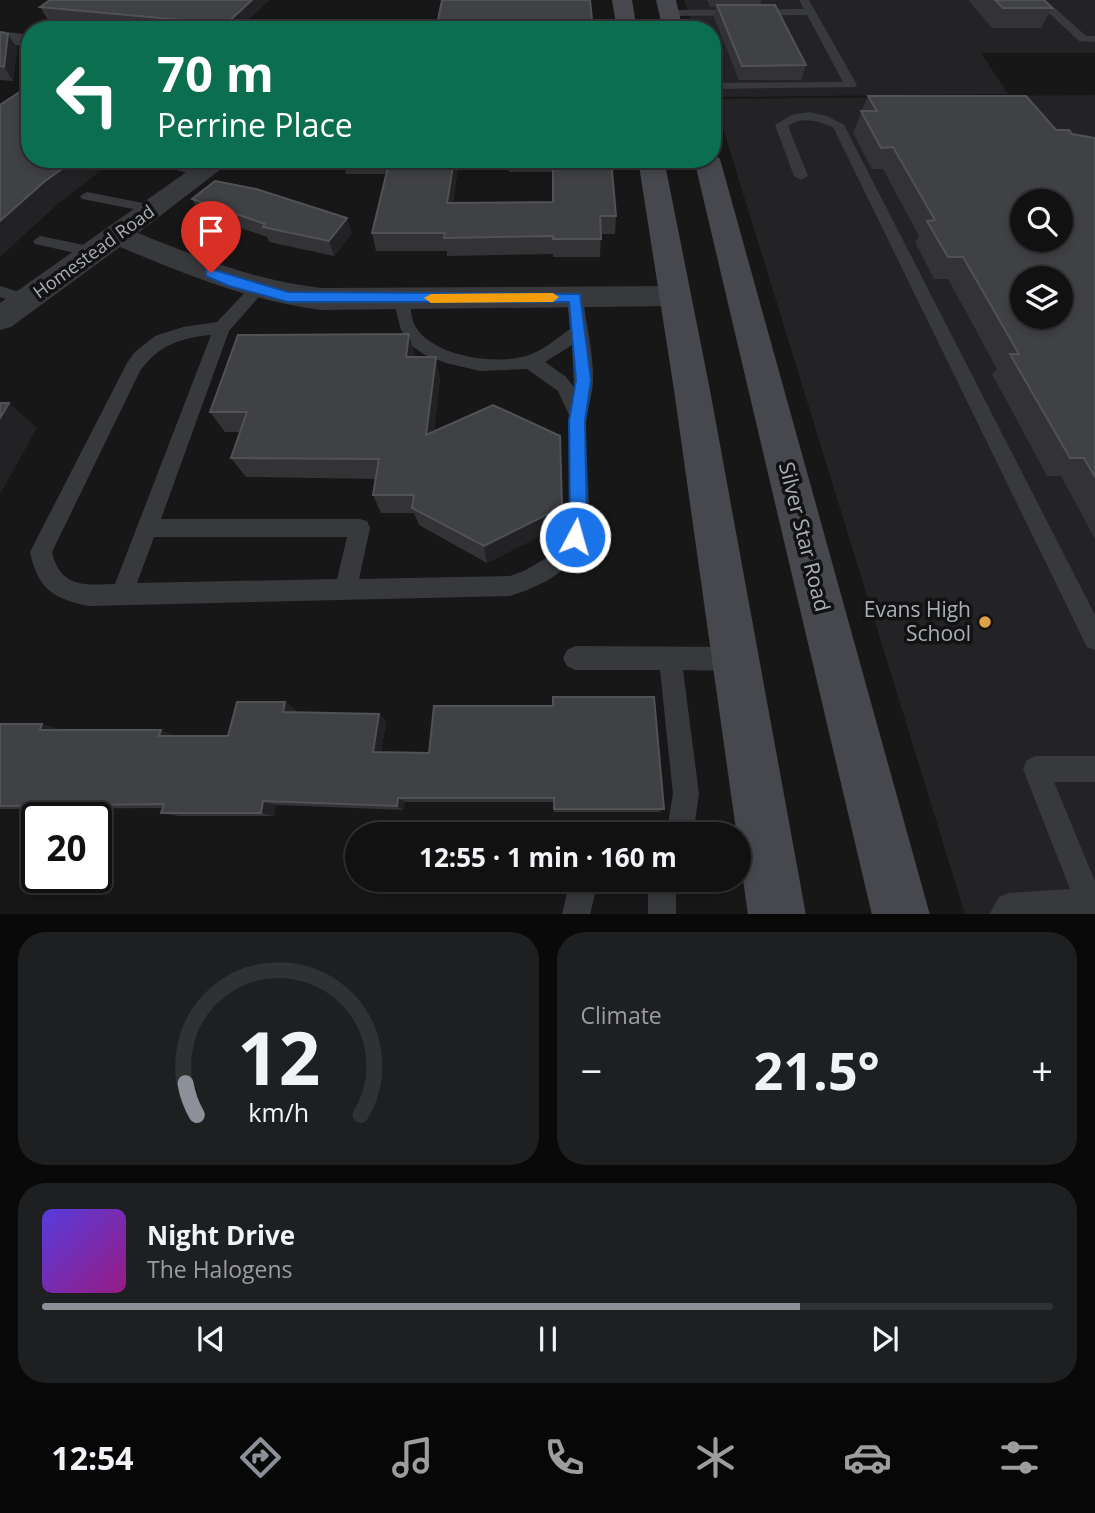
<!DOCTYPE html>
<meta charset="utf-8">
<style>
:root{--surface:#111112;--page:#1e1f20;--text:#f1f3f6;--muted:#9c9d9f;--line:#303132;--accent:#8c9099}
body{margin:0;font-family:"Open Sans",sans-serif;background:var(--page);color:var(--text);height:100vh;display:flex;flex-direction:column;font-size:26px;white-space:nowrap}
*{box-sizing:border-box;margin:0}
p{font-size:23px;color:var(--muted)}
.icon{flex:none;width:38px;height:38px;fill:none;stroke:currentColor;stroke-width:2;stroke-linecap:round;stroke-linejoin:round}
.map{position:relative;height:914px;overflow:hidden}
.sheet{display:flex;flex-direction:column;gap:18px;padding:18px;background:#09090a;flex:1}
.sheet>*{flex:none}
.banner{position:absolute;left:21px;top:21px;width:700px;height:147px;border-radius:28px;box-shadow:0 4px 10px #0003,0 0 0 2px var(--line);background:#0b6e4f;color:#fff;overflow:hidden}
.tools{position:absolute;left:1010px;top:189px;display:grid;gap:14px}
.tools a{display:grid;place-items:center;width:63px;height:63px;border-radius:50%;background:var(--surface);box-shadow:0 4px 10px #0003,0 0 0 2px var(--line);font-size:35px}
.speed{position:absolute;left:21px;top:802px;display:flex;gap:14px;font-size:35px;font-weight:700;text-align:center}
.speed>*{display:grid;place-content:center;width:91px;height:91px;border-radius:50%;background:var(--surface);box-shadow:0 4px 10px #0003,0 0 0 2px var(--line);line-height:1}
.speed .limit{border:4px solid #111;border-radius:10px;background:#fff;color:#111}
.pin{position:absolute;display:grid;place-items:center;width:60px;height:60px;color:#fff;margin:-72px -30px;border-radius:50% 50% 50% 0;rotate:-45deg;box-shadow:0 0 7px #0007}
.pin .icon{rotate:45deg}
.me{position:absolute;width:77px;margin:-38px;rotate:6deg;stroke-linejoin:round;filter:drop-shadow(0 0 5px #0008)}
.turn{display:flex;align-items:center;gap:24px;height:147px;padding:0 21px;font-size:32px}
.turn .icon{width:91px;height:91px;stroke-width:2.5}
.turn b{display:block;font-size:49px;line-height:60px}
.big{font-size:52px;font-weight:700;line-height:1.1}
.sheet .card{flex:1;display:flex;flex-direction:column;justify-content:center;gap:10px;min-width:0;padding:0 24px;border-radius:28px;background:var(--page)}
.sheet .dial{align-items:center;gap:0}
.dial svg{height:182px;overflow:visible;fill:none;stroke:var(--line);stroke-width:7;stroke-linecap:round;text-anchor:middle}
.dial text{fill:var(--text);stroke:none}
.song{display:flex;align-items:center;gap:21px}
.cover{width:84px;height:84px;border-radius:10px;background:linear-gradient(135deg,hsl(250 70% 55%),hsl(310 70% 35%))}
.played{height:7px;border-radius:4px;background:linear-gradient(90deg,var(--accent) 75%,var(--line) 75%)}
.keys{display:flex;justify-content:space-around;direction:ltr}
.heat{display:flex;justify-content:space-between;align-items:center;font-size:38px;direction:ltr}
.sheet .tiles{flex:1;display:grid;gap:18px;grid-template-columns:1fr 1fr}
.card:last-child{grid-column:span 2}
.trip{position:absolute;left:345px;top:822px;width:406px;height:70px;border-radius:35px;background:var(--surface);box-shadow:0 4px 10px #0003,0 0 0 2px var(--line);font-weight:700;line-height:70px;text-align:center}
.dock{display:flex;height:112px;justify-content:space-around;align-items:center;background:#070707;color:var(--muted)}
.dock .icon{width:49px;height:49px}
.dock .selected{color:var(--accent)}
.dock b{font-size:32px;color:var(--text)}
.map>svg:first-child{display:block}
.built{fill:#232325;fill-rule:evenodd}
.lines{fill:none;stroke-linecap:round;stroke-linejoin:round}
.service{fill:#38393d;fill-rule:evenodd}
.minor{fill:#38393d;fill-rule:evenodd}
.secondary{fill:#46484d;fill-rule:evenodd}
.wall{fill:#333336}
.shaded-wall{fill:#222224}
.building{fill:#404144;stroke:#505256;stroke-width:2;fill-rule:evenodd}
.route{fill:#1a73e8;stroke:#114b97;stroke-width:2}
.slow{fill:#f59e0b}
.poi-dot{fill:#e19f46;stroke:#121213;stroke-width:2.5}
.labels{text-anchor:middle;stroke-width:7;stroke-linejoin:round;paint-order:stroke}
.far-street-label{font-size:18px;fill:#aaafb7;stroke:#121213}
.street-label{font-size:21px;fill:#aaafb7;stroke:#121213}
.poi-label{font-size:21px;fill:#aaafb7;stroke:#121213;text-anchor:end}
</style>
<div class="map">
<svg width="1095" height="915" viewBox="0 0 1095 915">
<rect width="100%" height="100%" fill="#171718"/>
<path class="built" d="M684,0H1095V53H981L1008,94L716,97L712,85V30H694Z
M1095,95V914H965L714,99ZM1022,201H1060V240H1022ZM1022,278H1060V317H1022Z"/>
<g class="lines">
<path class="service" d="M799,0H809L857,85L855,87L712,89V83L843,82L807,15L669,16L664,13L669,10L804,9Z
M1035,0H1046L1086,36H1095V42L1079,41Z
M406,26L411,30H398Z
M712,60L718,63V69L712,70Z
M809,112L827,116L844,125L1095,615V650L1087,647L833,127C817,121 803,116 788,126L808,176L801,180L794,176L775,125L791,115Z
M137,159H161L207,170L209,173L202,177Z
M87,192L153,205L160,209L153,213L82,199L80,196Z
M40,236L94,247L102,252L94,257L35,244L33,241Z
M258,284L266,289L229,331L161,519H360L367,521L370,528L359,579L510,576L526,570L546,558L561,541L569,525V415L558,391L527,369L480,371L446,363L425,355L412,346L401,330L393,299L401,293L407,295C412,305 410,317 415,326C433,357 498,366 529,355C544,350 557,338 570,329L567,297L575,292L583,297C586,324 594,355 593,382C592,396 587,410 586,424C585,509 613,564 510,596L89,606C53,599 38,589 30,552L127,363L135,352L155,336L183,327L217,322L252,285ZM211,335L115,584C85,585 60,588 52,552L140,371C159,345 180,338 211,335ZM572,345L574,387L565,376L545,362ZM154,537H347L337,579L137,583Z
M0,286L32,296L34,300L26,306L0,297Z
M575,646L735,647L743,651L747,659L743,667L735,671L683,670L699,794L693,835H666L673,794L660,670H575L567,666L563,658L567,650Z
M1036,756H1095V782H1054L1095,881V915H989L999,897L1009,893L1070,889L1023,769L1027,760Z
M570,880H598L590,915H562Z
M648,880H676V915H648Z"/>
<path class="minor" d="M0,31L30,35V47L0,43Z
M205,159H234L138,233C198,257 256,281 321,288L675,286L686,289L690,296L686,303L675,306L321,310C250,301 185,274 120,247L11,327L0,330V303Z"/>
<path class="secondary" d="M612,0H632L637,30H617Z
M656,0H676L683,30H663Z
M712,152L720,159L930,915H872L694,159H712Z
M638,159H664L710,390L806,915H748L674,390Z"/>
</g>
<path class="wall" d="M50,0H269L238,30H154L48,20L40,7Z
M707,0H762L760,5L806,65L801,80H739L714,18L716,7H710Z
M968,0H1044L1052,8L1041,28H992Z
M0,32L17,48L13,81L0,80Z
M868,96L1056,130L1095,138V539L1061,476H1047L992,374L997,369L948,279H934L915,242L919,236L883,169H872L853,133Z
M342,159H459L453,203L553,202L552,172H509V167H501L500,159H611L616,216L615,234H601L600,257H553V254L447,256V251H376L372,233L386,174H346Z
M192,199L352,233L334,256L269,242L267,237L199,214Z
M415,356V357L440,378L434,431L562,507V525L487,563L419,525L414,513H381L373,495L376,479L246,477L231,458L240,432H225L210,412Z
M285,702L296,710V712L379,714L386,721L381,752L664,809L659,812H554V802H405L403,810L276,805L274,816H179L161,813L163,808L0,809V724L62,730H161L175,736H228Z"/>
<path class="shaded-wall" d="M252,0H269L238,30H228L226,24Z
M8,34L17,48L13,81L4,67Z
M76,159H116L60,202L0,257V221L45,181Z
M454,159H459L450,221L447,203Z
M347,218L352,233L334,256L329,241Z
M409,334L415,356L412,378L406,357Z
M436,357L440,378L432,454L426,435Z
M9,403L37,428L0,494V418Z
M562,507V525L487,563L484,546Z
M285,702L296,710L294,719L283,712Z
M379,714L386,721L380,757L373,752Z
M42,724L64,730H40Z
M161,730L177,736H159Z
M398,798L405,802L403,810L397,806Z
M263,801L276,805L274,816L261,813Z"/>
<path class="building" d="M50,0H252L226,24L40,7Z
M442,0H590L593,30H436Z
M995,0H1044L1052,8H1003Z
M717,5H775L806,65L742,66Z
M0,32L8,34L4,67L0,66Z
M30,85V159H76L45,181L0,221V105Z
M868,96H1026L1056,130H1069L1072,134L1095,138V477L1084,458H1070L1010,354H1019L963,257H948L927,221L935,220L893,147L881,148L861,111H877ZM1022,201H1060V240H1022ZM1022,278H1060V317H1022Z
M390,159H454L447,203L553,202V159H611L616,216H600L601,239H553V236L444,238L445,233H372Z
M215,181L256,189L347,218L329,241L263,227L265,224L192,199Z
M409,334L406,357H436L426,435L493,405L560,436L562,507L484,546L412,508L414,495H373L379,459L231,458L247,412H210L238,335Z
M0,403H9L0,418Z
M553,697H654L664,809H554V798H398L397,806L263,801L261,813H161L164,804L0,806V724H42L40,730H161L159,736H228L237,702H285L283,712L379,714L373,752L429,753L434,706H553Z"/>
<path class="route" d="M211,269L288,292L580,294L591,380L585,421L587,525L581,542L575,545L569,542L567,537L570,525L569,421L576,380L569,302H288L229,286L206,276V270Z"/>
<path class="slow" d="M553,293L559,297L553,302L431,303L424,298L431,294Z"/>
<circle class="poi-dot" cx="985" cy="622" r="7"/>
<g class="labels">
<g class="far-street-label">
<text transform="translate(94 252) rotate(-36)" y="6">Homestead Road</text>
</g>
<g class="street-label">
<text transform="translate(804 537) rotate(76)" y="7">Silver Star Road</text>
</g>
<g class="poi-label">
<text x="971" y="617">Evans High<tspan x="971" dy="24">School</tspan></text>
</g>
</g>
</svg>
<div class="tools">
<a><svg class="icon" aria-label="search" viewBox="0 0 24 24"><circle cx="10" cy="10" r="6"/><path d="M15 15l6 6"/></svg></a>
<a><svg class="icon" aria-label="layers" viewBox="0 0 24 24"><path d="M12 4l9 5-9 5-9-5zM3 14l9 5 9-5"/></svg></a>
</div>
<div class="speed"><div class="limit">20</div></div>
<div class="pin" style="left:211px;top:273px;background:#d93025"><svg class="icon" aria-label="arrive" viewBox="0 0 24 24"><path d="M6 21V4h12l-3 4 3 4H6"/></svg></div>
<svg class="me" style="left:575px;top:537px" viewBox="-20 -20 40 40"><circle r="17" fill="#1a73e8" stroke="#fff" stroke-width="3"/><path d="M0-11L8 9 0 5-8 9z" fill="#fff"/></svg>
<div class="trip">12:55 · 1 min · 160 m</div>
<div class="banner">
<div class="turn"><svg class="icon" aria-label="left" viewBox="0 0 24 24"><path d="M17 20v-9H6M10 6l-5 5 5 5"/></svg><div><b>70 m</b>Perrine Place</div></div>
</div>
</div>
<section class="sheet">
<div class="tiles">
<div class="card dial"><svg viewBox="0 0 100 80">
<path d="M14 69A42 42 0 1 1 86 69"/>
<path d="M14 69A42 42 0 0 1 9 55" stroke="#8c9099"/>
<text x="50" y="56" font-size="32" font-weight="700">12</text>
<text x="50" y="72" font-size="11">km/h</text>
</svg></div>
<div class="card"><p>Climate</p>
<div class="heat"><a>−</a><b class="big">21.5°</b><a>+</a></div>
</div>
<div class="card">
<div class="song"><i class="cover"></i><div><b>Night Drive</b><p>The Halogens</p></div></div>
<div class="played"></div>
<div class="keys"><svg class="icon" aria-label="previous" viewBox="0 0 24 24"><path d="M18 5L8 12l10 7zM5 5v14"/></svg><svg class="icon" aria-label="pause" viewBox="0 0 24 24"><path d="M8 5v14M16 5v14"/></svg><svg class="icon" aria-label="next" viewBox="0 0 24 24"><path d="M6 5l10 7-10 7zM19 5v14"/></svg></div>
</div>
</div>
</section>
<nav class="dock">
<b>12:54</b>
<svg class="icon selected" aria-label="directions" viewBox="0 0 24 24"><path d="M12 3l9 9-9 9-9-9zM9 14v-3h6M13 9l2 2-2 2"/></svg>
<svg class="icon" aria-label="music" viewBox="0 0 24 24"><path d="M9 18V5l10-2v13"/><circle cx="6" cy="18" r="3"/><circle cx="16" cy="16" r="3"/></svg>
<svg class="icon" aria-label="phone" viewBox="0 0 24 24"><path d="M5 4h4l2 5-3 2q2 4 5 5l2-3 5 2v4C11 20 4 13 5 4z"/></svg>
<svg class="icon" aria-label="climate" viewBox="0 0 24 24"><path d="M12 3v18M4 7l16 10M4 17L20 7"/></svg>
<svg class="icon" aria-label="car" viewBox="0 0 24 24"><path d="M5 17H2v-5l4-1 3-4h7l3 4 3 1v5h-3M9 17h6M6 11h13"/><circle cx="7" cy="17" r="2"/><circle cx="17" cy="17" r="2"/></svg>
<svg class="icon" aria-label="filters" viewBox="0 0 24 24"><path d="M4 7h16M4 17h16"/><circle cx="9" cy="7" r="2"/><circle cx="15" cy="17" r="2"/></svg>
</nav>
